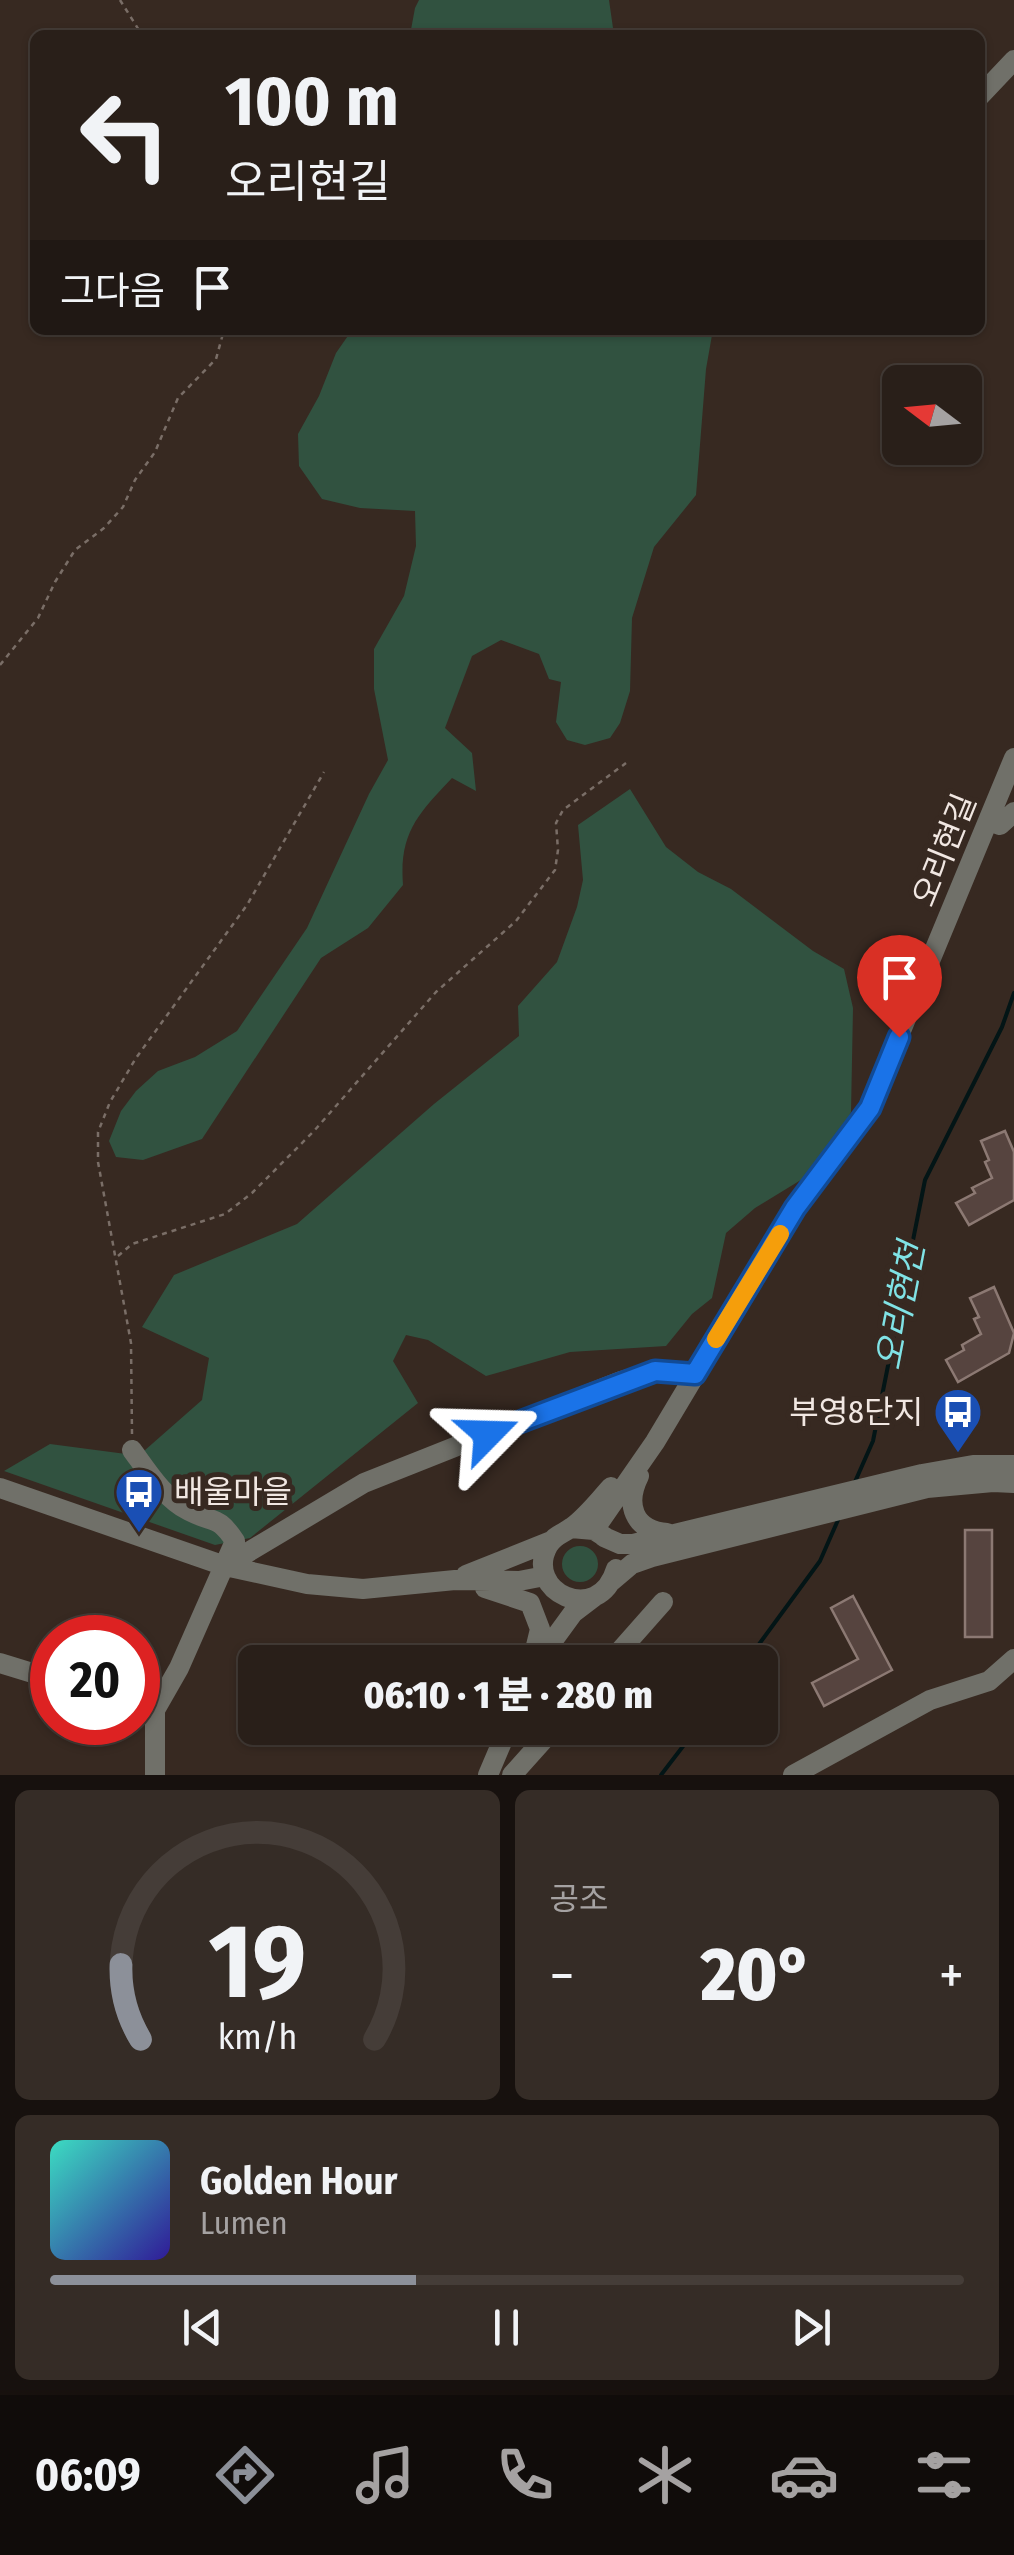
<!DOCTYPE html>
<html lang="ko">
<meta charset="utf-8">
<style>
:root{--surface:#291f19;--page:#352c26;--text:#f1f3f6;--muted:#a5a2a2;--line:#453d38;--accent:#8c9099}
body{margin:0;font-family:"Fira Sans Condensed","Noto Sans KR",sans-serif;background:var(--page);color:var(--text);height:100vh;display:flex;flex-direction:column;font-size:38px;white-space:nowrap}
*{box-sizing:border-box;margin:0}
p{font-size:32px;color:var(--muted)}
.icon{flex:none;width:55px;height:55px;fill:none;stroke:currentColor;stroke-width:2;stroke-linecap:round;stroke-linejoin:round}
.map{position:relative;height:1775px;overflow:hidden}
.details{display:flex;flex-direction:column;gap:15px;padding:15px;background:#17110e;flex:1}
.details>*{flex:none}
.banner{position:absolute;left:30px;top:30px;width:955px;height:305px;border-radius:15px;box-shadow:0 2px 8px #0004,0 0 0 2px var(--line);background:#291f19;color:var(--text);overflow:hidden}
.needle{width:65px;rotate:286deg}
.buttons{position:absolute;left:882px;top:365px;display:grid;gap:20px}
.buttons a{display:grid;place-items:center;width:100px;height:100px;border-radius:15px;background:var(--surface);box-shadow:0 2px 8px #0004,0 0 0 2px var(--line);font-size:50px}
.speed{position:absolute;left:30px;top:1615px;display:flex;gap:20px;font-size:50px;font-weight:700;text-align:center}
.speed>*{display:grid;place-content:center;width:130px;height:130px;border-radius:50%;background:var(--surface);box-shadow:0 2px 8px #0004,0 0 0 2px var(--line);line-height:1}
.speed .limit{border:15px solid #d22;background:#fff;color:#111}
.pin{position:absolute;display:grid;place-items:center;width:85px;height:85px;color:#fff;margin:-102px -42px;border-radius:50% 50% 50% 0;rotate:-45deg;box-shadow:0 0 10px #0007}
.pin .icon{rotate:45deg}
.me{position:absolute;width:110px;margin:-55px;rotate:68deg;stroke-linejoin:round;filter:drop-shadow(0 0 8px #0008)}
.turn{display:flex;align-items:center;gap:35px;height:210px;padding:0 30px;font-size:45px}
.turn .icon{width:130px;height:130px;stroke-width:2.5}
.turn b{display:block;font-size:70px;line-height:85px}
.then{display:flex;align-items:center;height:95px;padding:0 30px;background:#0003;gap:20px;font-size:38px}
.big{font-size:75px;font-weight:800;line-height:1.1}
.details .tile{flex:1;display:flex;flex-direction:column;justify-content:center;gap:15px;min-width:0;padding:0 35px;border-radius:15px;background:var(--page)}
.details .dial{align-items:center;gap:0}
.dial svg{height:260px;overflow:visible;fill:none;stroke:var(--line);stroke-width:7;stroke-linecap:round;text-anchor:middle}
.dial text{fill:var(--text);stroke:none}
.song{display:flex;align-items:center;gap:30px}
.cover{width:120px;height:120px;border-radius:15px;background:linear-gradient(135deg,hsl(170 70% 55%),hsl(250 70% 35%))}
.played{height:10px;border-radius:5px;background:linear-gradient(90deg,var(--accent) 40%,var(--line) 40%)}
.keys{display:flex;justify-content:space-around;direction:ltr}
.heat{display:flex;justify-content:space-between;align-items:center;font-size:55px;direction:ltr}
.details .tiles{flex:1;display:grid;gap:15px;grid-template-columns:1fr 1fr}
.tile:last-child{grid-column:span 2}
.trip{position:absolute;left:238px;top:1645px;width:540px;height:100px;border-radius:15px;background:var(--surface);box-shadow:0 2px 8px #0004,0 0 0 2px var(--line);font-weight:800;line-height:100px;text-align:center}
.tabs{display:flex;height:160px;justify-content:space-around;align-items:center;background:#100c0a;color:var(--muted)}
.tabs .icon{width:70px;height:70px}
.tabs .active{color:var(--accent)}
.tabs b{font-size:45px;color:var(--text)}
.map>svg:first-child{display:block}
.green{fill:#315240}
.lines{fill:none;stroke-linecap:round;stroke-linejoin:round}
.stream{stroke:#031516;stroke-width:4}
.building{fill:#56443f;stroke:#8c7973;stroke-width:2.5}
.path{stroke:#7a6e67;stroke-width:2.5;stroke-dasharray:5 5;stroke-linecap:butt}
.minor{stroke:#707069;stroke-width:20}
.route-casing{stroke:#114b97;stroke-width:25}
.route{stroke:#1a73e8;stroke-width:18}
.slow{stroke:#f59e0b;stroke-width:18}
.labels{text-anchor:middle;stroke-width:10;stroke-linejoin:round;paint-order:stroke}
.street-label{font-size:32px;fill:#f1e7e2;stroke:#372921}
.poi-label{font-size:32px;fill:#f1e7e2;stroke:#372921;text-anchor:end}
.water-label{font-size:35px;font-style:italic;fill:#80e3e6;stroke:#372921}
</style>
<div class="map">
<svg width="1014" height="1775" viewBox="0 0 1014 1775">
<rect width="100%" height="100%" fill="#372921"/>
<path class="green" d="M419,0H609L614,35H410L415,8Z
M352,330H708L712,335L706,369L696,495L654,547L632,618L630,691L620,723L610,738L585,745L567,740L556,722L561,682L549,679L539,654L501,640L472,656L445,728L472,753L476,791L452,778C418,814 399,833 403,885L368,928L321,958L202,1139L143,1160L116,1157L109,1141L121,1111L136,1091L158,1071L195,1057L237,1031L307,928L369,794L388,760L374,689V649L404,596L416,546L415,511L360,508L322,499L299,466L298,434L319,396L336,353Z
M630,789L666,847L698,872L731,889L813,951L844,969L853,1008L851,1112L827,1164L755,1208L726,1233L712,1298L692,1314L666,1346L570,1352L486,1376L428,1340L406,1335L393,1361L418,1403L250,1538L215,1545L4,1471L50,1444L126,1454L144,1451L202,1400L209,1358L142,1327L174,1275L297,1224L434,1104L519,1036L518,1006L557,962L577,907L583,880L578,825Z
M562 1564a18 18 0 1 1 36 0a18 18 0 1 1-36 0Z"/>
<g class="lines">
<path class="stream" d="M854,1484L873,1441L925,1180L1002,1027L1014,993
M746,1662L820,1561L838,1520
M661,1775L697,1728"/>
</g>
<path class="building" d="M1005,1131L1014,1152V1200L969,1225L956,1203L975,1193L972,1188L992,1178L985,1162L989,1160L981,1141Z
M994,1287L1014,1333L1009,1353L958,1382L946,1360L964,1350L962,1345L981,1334L974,1319L979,1317L970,1298Z
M965,1530H992V1637H965Z
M853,1596L892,1670L824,1706L812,1683L858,1659L831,1608Z"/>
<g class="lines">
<path class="path" d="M120,0L142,35
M0,665L38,618L55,582L75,550L104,528L123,507L135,480L155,452L178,398L216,359L224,330
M118,1256L132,1244L225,1214L252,1193L314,1131L436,992L516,921L555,870L558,850L556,823L563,810L626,763
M132,1434L131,1343L98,1162V1132L110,1102L136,1058L247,905L324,772"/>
<path class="minor" d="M980,96L1014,60
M989,821L1000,825L1014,812
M132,1450C148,1472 164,1498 189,1511C214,1524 217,1514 235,1541L179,1668L155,1710V1775
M639,1476C625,1504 633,1530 667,1533
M611,1487C599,1500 587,1516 572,1527C563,1534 554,1535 548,1546C523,1591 598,1628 616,1569
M0,1488L225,1566L307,1584L363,1589L455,1580L519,1581L545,1576
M571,1528L594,1530L605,1537
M594,1530L655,1442L795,1208L869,1108L1014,758
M604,1537L620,1544H633L922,1474L973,1465H1014
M225,1566L364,1483L621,1381L655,1371L695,1374
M466,1575L551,1541
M612,1581L632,1564L652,1557L927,1488L993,1482L1014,1483
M485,1588L530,1603L540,1629L532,1662
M538,1661L573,1613L594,1597
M610,1662L663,1602
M0,1663L52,1679
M488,1775L508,1728
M512,1775L554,1728
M793,1775L930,1700L989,1681L1014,1659"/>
</g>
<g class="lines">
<g class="route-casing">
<path id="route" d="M488,1434L655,1371L695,1374L795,1208L870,1108L899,1037"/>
</g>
<use href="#route" class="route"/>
<path class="slow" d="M716,1339L780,1234"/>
</g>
<defs>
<g id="bus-pin" transform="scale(2.5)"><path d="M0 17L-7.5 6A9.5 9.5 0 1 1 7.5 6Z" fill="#1a4fb4" stroke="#372921"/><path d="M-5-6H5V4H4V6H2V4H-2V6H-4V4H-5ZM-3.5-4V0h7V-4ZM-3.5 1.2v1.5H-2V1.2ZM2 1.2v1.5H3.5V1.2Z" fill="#fff"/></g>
</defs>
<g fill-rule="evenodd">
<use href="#bus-pin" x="958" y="1412"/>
<use href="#bus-pin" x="139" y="1492"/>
</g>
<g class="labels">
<g class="street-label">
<text transform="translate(944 850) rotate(-68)" y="11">오리현길</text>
</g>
<g class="poi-label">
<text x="923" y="1423">부영8단지</text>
<text x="174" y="1503" text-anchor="start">배울마을</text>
</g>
<g class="water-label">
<text transform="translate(900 1306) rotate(-79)" y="12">오리현천</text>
</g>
</g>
</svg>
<div class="buttons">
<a><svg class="needle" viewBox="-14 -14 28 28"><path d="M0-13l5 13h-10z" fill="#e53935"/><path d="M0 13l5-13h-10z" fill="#a5a2a2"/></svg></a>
</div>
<div class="speed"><div class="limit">20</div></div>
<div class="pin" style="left:899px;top:1037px;background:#d93025"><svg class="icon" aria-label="arrive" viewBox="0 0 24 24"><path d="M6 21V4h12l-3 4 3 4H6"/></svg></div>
<svg class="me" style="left:488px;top:1434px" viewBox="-20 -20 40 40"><path d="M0-17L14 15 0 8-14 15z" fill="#1a73e8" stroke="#fff" stroke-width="4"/></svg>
<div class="trip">06:10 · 1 분 · 280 m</div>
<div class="banner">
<div class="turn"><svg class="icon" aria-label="left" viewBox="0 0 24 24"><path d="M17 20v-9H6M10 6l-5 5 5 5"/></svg><div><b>100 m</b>오리현길</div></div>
<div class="then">그다음<svg class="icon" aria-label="arrive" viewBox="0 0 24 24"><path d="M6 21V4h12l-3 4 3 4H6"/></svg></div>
</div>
</div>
<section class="details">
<div class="tiles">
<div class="tile dial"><svg viewBox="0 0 100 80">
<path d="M14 69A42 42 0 1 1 86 69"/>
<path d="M14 69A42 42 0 0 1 8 46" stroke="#8c9099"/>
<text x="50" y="56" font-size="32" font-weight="700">19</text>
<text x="50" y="72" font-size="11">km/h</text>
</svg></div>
<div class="tile"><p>공조</p>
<div class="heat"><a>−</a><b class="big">20°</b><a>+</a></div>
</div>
<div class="tile">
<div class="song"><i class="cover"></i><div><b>Golden Hour</b><p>Lumen</p></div></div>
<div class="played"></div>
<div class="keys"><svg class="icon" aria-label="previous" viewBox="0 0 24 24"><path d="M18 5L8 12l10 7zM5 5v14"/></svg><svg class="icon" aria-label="pause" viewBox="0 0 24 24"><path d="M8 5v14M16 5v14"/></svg><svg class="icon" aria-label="next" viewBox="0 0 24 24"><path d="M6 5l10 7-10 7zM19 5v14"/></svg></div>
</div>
</div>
</section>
<nav class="tabs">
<b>06:09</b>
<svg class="icon active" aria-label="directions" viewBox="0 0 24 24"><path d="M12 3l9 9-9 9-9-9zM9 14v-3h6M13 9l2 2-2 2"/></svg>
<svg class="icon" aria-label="music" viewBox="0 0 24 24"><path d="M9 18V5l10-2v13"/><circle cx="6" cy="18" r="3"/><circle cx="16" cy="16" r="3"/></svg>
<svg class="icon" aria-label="phone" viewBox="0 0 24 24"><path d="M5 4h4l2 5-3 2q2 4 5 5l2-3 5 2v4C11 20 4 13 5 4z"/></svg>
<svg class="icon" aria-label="climate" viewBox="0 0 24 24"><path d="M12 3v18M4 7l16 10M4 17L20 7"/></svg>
<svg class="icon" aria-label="car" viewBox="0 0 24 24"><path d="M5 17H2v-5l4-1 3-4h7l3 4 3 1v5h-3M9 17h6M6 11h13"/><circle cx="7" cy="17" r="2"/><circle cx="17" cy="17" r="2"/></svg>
<svg class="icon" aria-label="filters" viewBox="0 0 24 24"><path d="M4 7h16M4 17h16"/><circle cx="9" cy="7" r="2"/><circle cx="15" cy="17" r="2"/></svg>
</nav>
